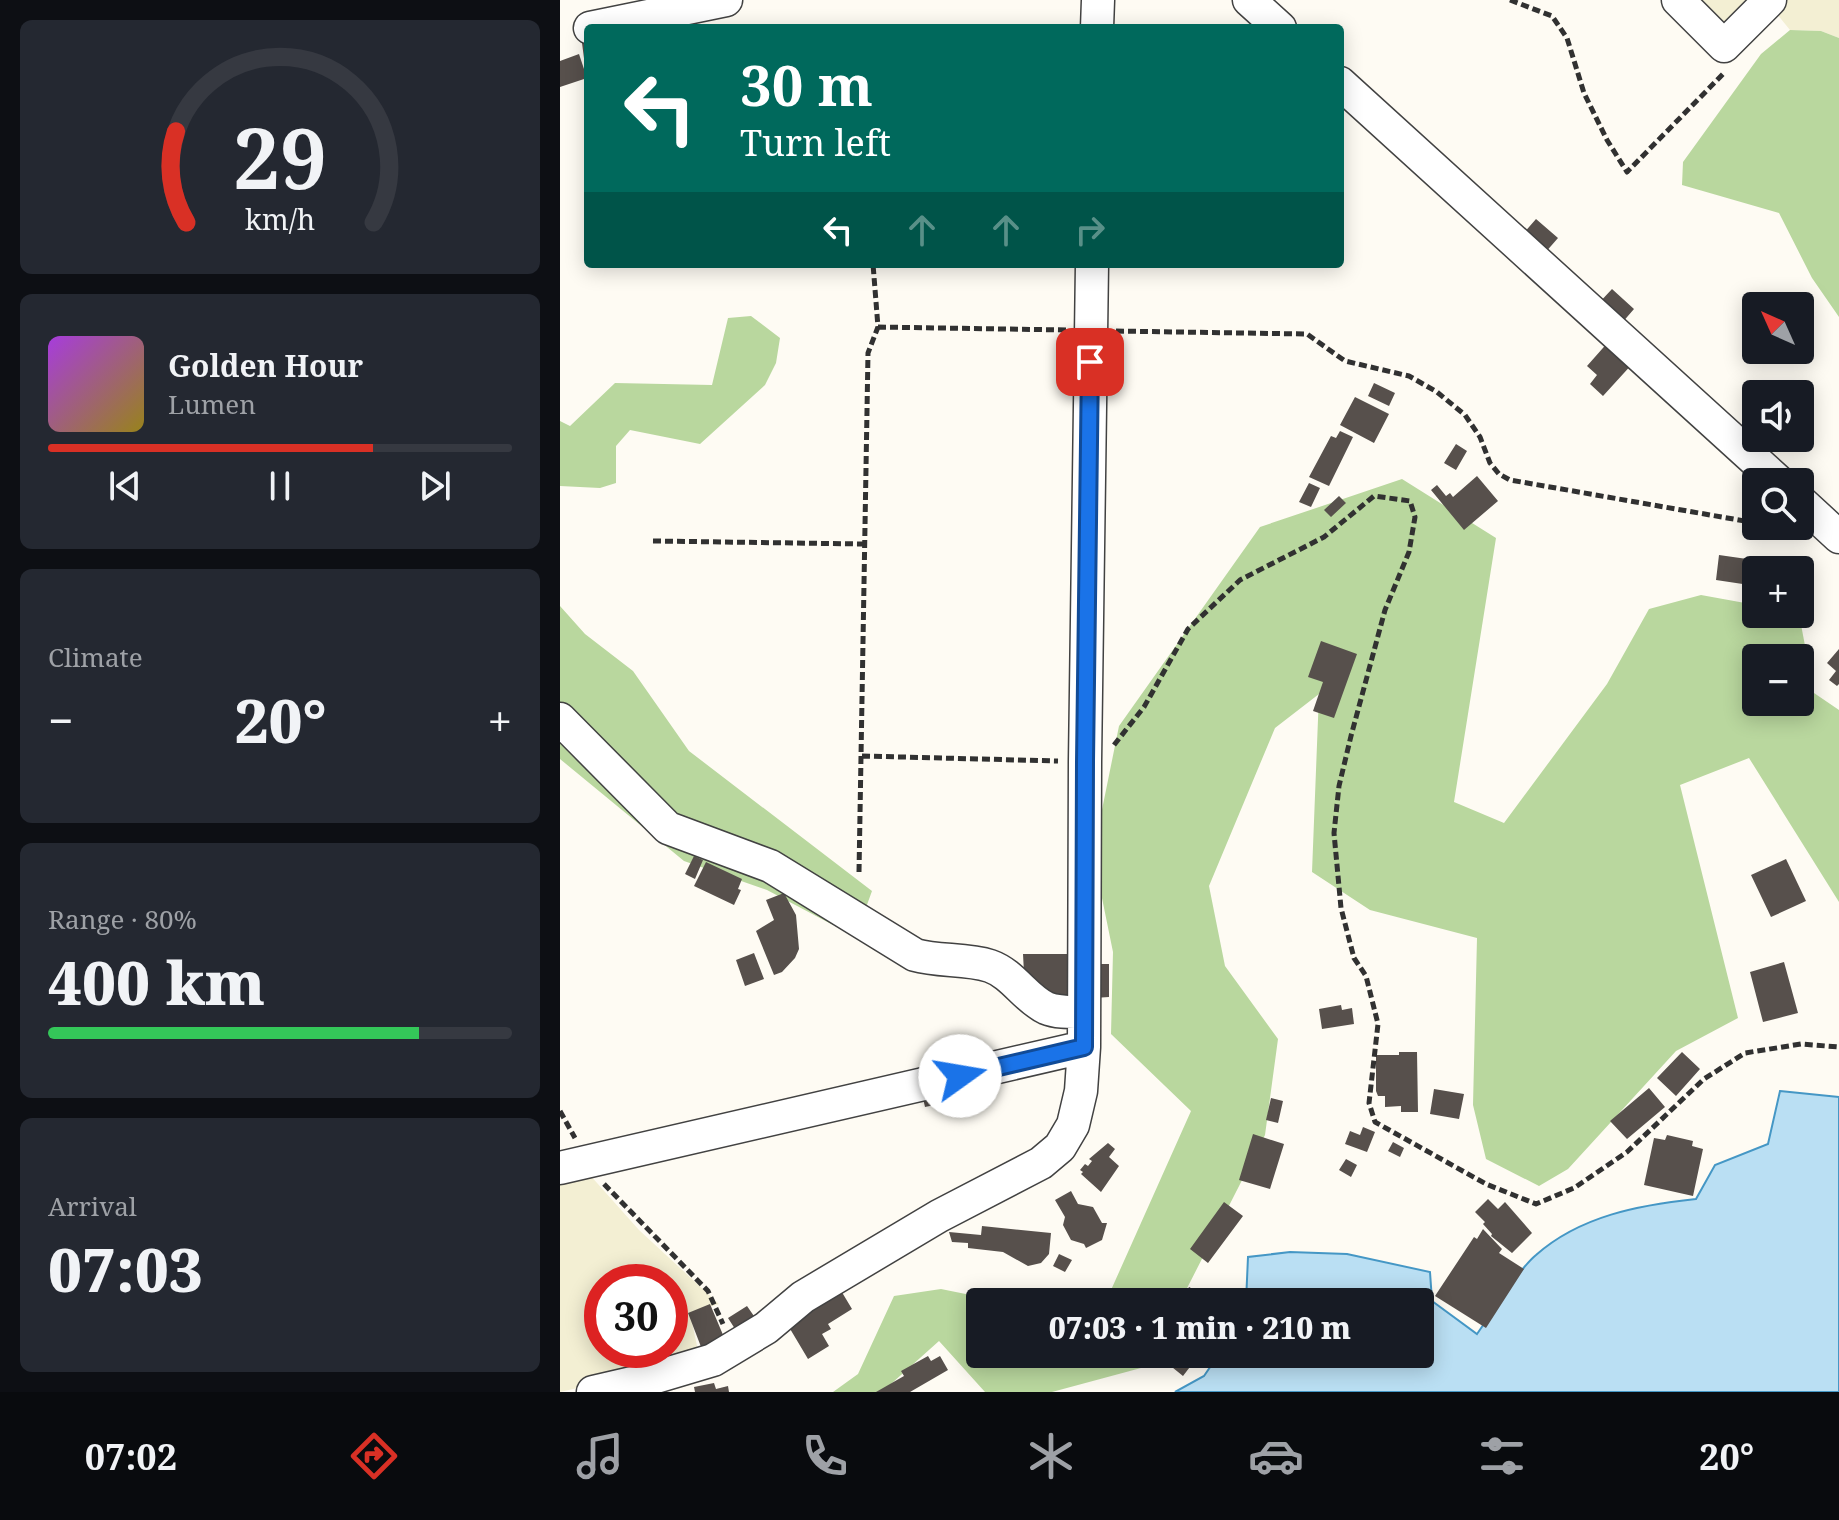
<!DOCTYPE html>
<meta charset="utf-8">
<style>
:root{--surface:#171b24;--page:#242831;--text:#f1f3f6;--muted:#9ea1a6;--line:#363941;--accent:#d93025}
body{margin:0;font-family:"Noto Serif",serif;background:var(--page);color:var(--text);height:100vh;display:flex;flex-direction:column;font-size:30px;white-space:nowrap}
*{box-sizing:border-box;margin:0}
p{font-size:26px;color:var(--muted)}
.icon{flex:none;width:44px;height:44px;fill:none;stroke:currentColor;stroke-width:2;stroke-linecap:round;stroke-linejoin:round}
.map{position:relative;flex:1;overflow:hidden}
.sheet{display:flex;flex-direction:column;gap:20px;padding:20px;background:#0d0f14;width:560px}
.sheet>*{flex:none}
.banner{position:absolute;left:24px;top:24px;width:760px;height:244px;border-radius:8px;box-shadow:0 4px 20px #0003;background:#00695c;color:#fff;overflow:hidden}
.needle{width:52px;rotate:315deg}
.buttons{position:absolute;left:1182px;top:292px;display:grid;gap:16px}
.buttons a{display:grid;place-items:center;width:72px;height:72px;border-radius:8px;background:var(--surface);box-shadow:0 4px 20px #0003;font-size:40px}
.speed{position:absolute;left:24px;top:1264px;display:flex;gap:16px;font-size:40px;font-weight:700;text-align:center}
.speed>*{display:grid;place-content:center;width:104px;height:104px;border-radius:50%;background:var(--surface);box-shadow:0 4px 20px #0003;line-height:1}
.speed .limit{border:12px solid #d22;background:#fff;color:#111}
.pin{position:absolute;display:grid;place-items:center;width:68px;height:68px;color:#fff;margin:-34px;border-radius:16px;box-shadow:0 4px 12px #0006}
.me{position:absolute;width:88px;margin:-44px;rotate:77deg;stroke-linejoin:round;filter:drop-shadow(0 0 6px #0008)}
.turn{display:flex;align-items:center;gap:28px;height:168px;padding:0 24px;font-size:36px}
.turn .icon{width:104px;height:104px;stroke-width:2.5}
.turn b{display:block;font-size:56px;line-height:68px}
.lanes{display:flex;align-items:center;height:76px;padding:0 24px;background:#0003;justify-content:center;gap:40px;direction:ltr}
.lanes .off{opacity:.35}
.big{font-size:60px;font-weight:800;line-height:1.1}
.sheet .widget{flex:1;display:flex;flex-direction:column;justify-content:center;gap:12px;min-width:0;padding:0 28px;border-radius:12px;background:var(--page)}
.sheet .dial{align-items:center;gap:0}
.dial svg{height:208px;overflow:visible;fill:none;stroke:var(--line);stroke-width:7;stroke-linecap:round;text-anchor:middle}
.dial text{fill:var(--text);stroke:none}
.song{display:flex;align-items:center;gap:24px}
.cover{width:96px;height:96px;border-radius:12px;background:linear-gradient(135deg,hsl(280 70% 55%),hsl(50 70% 35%))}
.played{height:8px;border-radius:4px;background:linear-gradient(90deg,var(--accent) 70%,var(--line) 70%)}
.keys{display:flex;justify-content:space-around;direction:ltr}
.heat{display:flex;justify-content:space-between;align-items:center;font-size:44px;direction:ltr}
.charge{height:12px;border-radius:6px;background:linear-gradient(90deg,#34c759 80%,var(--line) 0)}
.trip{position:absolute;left:406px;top:1288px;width:468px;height:80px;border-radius:8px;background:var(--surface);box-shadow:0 4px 20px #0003;font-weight:800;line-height:80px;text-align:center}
.menu{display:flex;height:128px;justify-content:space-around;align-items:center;background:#090b0e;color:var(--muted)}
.menu .icon{width:56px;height:56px}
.menu .selected{color:var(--accent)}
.menu b{font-size:36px;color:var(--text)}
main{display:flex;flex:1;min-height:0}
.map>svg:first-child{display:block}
.farmland{fill:#f3efd3;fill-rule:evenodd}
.forest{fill:#b9d79e;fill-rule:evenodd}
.water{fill:#badff3;stroke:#4597c5;stroke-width:2}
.building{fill:#57504c}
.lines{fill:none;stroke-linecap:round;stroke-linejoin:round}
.minor-casing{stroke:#424242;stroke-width:35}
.path{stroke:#313131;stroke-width:5;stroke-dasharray:8 4;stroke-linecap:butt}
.minor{stroke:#fff;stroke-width:32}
.route-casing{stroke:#114b97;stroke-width:20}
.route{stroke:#1a73e8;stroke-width:14}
</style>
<main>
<section class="sheet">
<div class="widget dial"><svg viewBox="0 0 100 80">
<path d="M14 69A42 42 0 1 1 86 69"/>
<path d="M14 69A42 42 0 0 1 10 34" stroke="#d93025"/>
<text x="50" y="56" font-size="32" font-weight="700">29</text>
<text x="50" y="72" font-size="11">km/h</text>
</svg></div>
<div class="widget">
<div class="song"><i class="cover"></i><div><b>Golden Hour</b><p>Lumen</p></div></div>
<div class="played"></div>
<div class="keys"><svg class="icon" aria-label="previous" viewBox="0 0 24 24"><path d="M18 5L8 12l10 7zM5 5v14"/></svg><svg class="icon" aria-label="pause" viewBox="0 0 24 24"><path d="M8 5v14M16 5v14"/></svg><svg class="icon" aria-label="next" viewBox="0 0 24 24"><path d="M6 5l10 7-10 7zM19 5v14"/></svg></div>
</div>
<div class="widget"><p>Climate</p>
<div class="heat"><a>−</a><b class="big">20°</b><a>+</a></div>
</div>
<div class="widget"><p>Range · 80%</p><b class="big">400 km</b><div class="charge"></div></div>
<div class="widget"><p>Arrival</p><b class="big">07:03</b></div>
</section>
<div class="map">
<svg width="1279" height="1392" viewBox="0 0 1279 1392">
<rect width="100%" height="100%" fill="#fefbf3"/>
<path class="farmland" d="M1134,0H1191L1162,28Z
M1220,0H1279V38L1261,31L1230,30L1212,8Z
M29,1174L79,1230L159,1304L130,1313L140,1360L0,1392V1181ZM42,1282H110V1350H42Z"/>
<path class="forest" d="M1230,30L1261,31L1279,38V317L1252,278L1219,213L1122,185L1123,162L1201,54Z
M191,316L220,338L216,363L205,385L140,444L70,430L56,446V483L40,488L0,486V421L10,426L55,383L152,385L168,318Z
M842,479L936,538L894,802L944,823L1047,684L1089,609L1141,595L1196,605V614H1239L1254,693L1279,710V902L1189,758L1120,785L1178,1018L1116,1051L1008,1169L979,1186L926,1159L913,1105L917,938L810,910L752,872L759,694L715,728L649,886L665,966L718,1039L705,1135L620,1302H533L547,1299L631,1111L551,1034L553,952L533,854L559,726L700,527ZM1196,658H1240V702H1196Z
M0,606L25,634L73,671L129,751L312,891L300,924L273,925L207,890L124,861L0,759Z
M381,1289L445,1302H420V1354H590L581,1368L492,1392H425L379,1341L322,1392H273L298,1374L334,1296Z"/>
<path class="water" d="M1220,1091L1279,1097V1392H615L644,1376L659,1354H860V1302H686L688,1257L730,1252L787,1254L870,1272L872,1301L917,1334C932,1313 958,1270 976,1255C1020,1216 1079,1205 1136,1199L1155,1165L1208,1144Z"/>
<path class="building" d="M28,41V65L25,66L22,43Z
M19,54L27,78L0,87V61Z
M976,219L998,238L984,254L962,235Z
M1052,289L1074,309L1061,324L1038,304Z
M1050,340L1074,362L1043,396L1030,384L1037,375L1027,366Z
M814,383L835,393L829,406L808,396Z
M795,397L829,414L814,443L780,425Z
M780,431L793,437L769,486L749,477L771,436L776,438Z
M896,444L907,451L896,470L884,463Z
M917,476L938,501L904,530L871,490L877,485L886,496L890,493L893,497Z
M749,483L760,488L751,507L739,502Z
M779,496L786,503L771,517L764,510Z
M1159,555L1208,562L1207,570H1196V586L1156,580Z
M761,641L797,654L774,718L753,711L763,682L748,677Z
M1279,649V684L1277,686L1269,680L1276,671L1267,663Z
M134,856L143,860L135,879L125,874Z
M1226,859L1246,901L1211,917L1191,875Z
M146,862L182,879L178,889L181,890L174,905L134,886Z
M224,893L236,915L239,949L235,958L222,972L214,975L196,931L214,920L206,900Z
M194,953L204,979L185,986L176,960Z
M463,954H509L516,1001L488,1002L464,973Z
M1224,962L1238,1013L1203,1022L1190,972Z
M533,964H549V997L534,998Z
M781,1005L782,1010L792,1008L794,1024L762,1029L759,1009Z
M839,1052H857L858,1112H841V1106L825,1107V1096H818L816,1091V1055H839Z
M1122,1052L1140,1069L1116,1096L1097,1078Z
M1089,1088L1105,1107L1067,1139L1050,1121Z
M381,1089L384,1103L365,1107L362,1094Z
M874,1089L904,1094L899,1119L870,1114Z
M711,1098L723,1101L718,1123L706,1120Z
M803,1127L815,1132L807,1152L785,1144L790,1131L800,1135Z
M693,1134L724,1144L710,1189L679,1180Z
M1107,1135L1133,1141L1132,1146L1143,1149L1133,1196L1084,1185L1094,1138L1105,1140Z
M833,1142L844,1148L840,1157L828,1151Z
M548,1143L555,1149L549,1157L559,1166L541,1192L521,1174L523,1172L520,1170L525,1164L528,1166L532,1161L529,1159Z
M786,1159L797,1165L791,1177L779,1170Z
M511,1191L518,1204L533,1207L542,1223H547L542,1240L526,1248L524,1244L511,1240L503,1225L505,1217L495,1200Z
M928,1199L938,1209L945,1202L972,1233L952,1253L931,1236L932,1234L923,1224L925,1222L915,1212Z
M664,1202L683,1216L648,1263L630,1249Z
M422,1226L491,1233L489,1254L481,1263L468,1266L443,1252L408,1248V1243L392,1242L389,1232L421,1235Z
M923,1229L942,1249L939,1253L964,1269L926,1328L875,1296L914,1237L917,1239Z
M499,1254L512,1260L505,1272L493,1266Z
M277,1284L292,1309L268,1324L271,1329L262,1334L269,1346L248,1359L223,1317Z
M629,1287L643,1294L639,1302L622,1301Z
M150,1304L166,1342L143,1352L128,1313Z
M187,1306L196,1319L177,1332L168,1318Z
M606,1354H654L645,1366L636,1359L623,1376L602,1359Z
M368,1356L371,1361L380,1356L388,1370L350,1392H316L344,1376L341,1371Z
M154,1383L156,1389L168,1386L169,1392H135L134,1387Z"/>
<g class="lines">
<g class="minor-casing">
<path id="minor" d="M689,0L720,28
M1118,0L1164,46L1210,0
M30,28L166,0
M537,28L538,0
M780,83L1219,482
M1240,501L1279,537
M0,719L108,828L210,866L355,955C379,962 406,958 430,966C453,974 465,998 486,1008C498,1013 512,1012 524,1012
M0,1168L524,1047
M33,1392L89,1379L153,1360L206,1328L243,1297L379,1216L481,1163L500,1147L513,1125L521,1091L524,1047L525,762L532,264"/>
</g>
<path class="path" d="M950,0L992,16L1007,38L1024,93L1047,140L1067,172L1164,73
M318,327L506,330
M556,331L747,334L785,361L849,376L877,392L905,415L920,437L930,463L939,474L950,480L1196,523
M1211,526L1227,529
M93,541L305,544
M554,745L584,707L628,629L680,580L764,537L814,496L850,501L855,517L849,552L825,610L791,736L779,786L774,833L781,908L794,958L806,976L818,1024L809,1103L815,1122L926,1184L976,1204L1014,1188L1067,1152L1144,1079L1185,1053L1241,1044L1279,1047
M302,756L498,761
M299,872L308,353L318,327L313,264
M0,1111L15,1138
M44,1184L148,1291L163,1324"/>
<use href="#minor" class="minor"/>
</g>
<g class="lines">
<g class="route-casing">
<path id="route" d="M400,1076L524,1047L525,762L530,362"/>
</g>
<use href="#route" class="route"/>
</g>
</svg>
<div class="buttons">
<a><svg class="needle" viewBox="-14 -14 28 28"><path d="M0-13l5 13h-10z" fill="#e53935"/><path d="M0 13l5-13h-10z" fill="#9ea1a6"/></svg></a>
<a><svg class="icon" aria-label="sound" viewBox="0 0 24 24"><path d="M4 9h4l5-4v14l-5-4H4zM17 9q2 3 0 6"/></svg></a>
<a><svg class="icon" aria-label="search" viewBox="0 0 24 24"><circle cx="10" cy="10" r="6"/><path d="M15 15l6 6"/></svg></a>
<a>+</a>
<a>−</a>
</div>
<div class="speed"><div class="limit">30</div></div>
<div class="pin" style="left:530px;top:362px;background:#d93025"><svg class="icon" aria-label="arrive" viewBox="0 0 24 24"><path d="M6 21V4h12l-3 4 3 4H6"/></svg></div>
<svg class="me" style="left:400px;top:1076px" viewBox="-20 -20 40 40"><circle r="19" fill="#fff"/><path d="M0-13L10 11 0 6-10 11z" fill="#1a73e8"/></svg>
<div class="trip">07:03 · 1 min · 210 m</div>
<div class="banner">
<div class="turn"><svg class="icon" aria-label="left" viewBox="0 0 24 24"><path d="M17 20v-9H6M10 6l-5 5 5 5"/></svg><div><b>30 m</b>Turn left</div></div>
<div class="lanes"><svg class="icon" aria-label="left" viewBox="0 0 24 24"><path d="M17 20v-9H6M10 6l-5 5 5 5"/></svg><svg class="icon off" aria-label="ahead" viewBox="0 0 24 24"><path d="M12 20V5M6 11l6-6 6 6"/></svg><svg class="icon off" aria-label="ahead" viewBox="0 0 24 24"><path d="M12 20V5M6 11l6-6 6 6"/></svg><svg class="icon off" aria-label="right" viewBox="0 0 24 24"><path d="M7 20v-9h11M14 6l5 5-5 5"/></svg></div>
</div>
</div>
</main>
<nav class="menu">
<b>07:02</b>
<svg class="icon selected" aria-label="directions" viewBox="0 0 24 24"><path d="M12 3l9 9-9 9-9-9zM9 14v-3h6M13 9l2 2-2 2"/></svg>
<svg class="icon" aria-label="music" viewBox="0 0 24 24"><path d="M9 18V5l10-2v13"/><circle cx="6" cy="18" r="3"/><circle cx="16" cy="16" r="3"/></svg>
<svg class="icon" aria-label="phone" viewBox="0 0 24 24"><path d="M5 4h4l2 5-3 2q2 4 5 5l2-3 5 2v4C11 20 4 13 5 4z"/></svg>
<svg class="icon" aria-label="climate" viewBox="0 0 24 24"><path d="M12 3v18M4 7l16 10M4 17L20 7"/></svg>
<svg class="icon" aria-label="car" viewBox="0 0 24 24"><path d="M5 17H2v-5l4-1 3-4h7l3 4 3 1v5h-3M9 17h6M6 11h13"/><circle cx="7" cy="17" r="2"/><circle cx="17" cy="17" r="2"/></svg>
<svg class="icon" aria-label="filters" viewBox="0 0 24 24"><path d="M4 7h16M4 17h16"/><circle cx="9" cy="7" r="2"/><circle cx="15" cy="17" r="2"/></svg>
<b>20°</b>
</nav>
